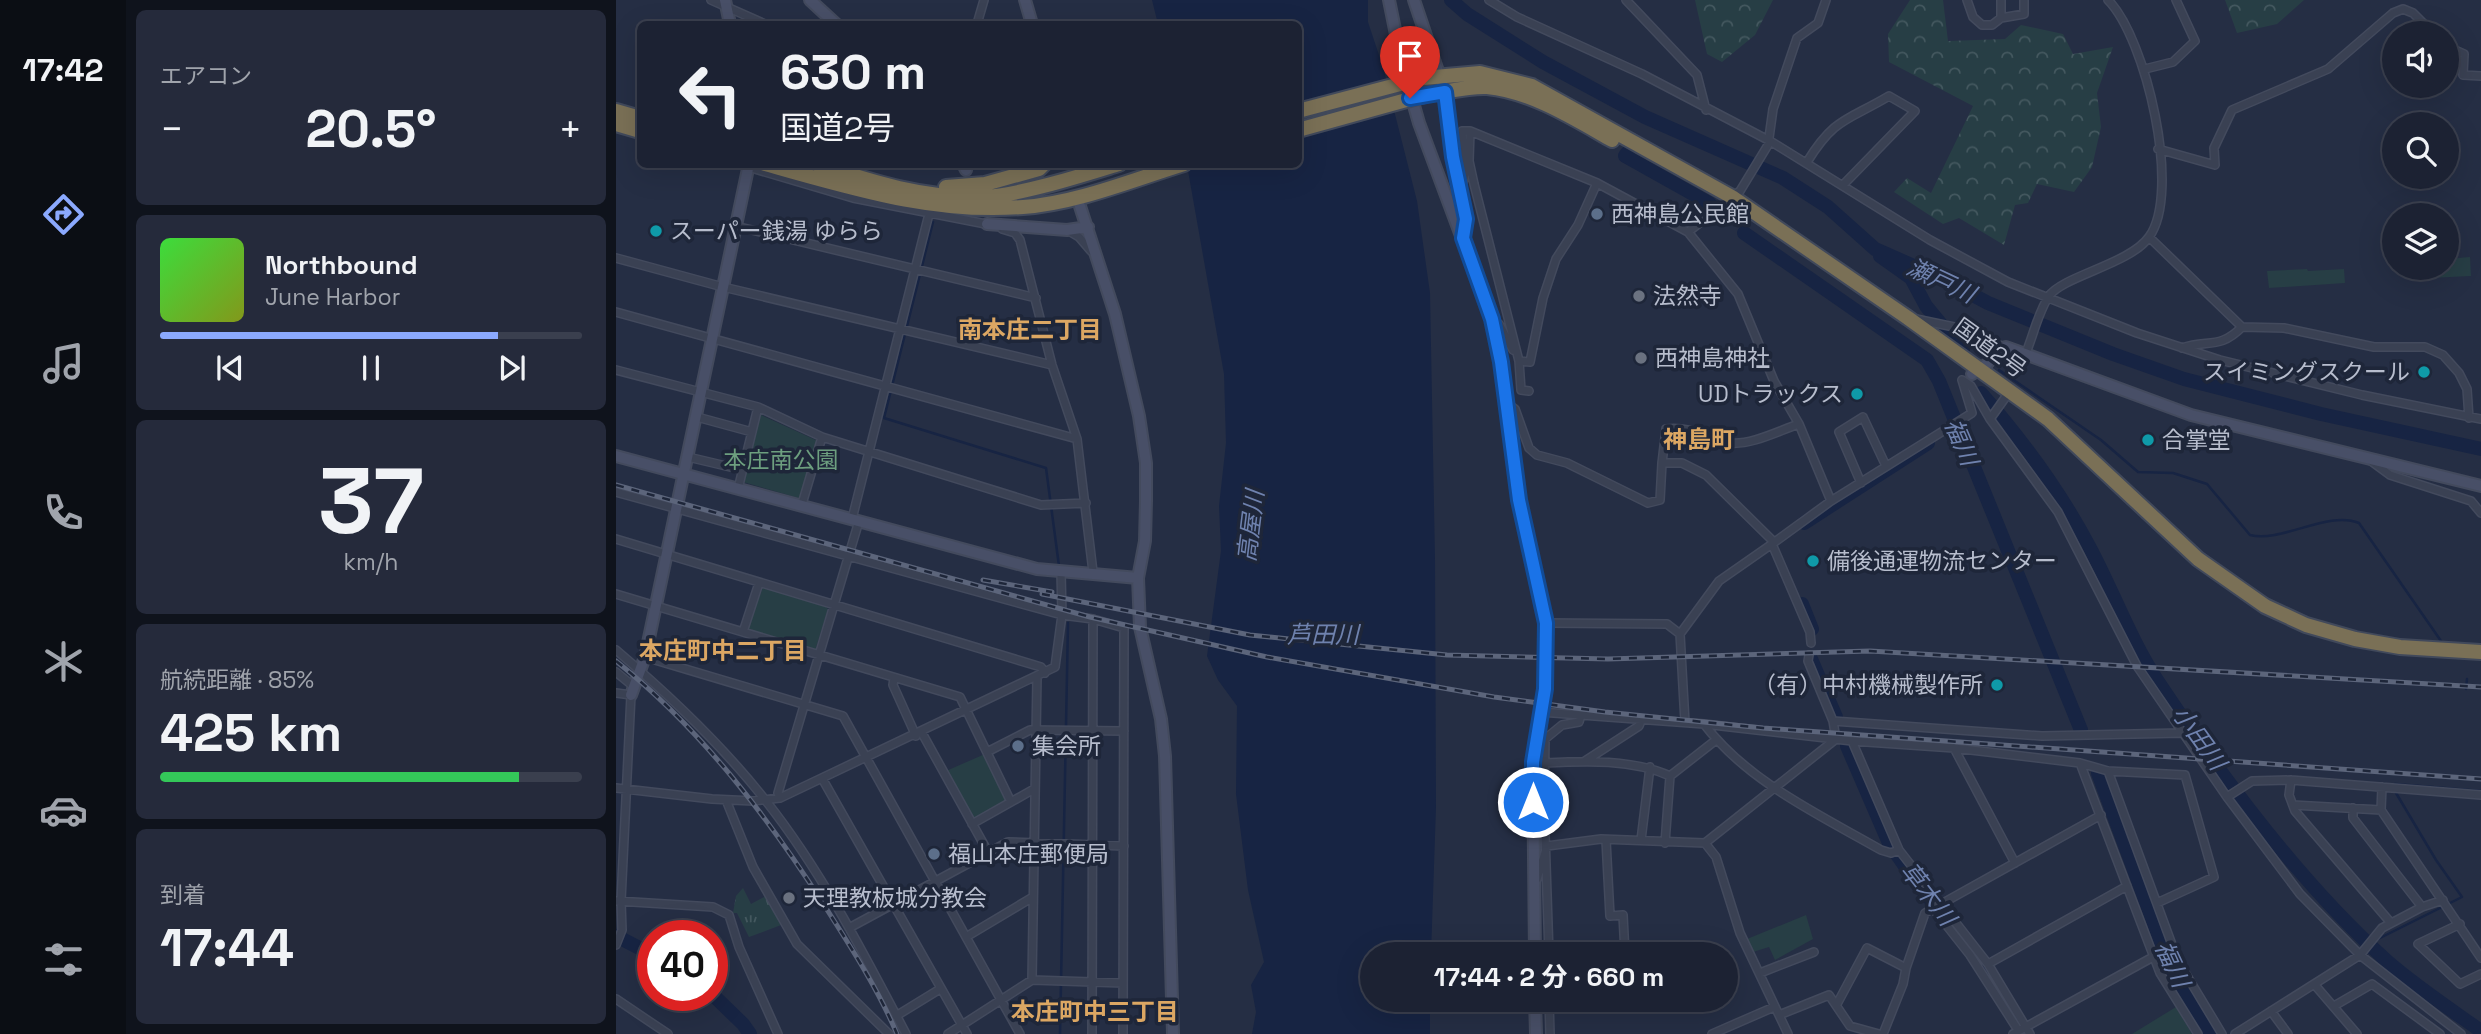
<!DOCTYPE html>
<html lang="ja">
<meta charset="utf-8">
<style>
:root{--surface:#1c2233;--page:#252a3b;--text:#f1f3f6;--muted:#a0a4ac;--line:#3a3f4e;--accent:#8ba9fe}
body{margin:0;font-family:"Space Grotesk","Noto Sans JP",sans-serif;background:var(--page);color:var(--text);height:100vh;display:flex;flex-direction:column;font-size:26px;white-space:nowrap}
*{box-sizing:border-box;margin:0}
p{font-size:23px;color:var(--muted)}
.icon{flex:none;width:38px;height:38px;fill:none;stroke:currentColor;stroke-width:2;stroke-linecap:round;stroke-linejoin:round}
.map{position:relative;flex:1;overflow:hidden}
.sheet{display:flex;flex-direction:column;gap:10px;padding:10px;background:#0f131c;width:490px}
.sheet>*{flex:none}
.guide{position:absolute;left:21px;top:21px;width:665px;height:147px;border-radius:10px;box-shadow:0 7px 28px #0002,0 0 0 2px var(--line);background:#1c2233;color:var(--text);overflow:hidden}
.controls{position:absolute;left:1766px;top:21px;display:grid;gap:14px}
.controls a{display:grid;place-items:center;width:77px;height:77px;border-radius:50%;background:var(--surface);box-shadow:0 7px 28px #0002,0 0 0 2px var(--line);font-size:35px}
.speed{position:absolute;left:21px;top:920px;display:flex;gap:14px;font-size:35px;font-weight:700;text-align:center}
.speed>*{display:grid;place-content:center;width:91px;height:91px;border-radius:50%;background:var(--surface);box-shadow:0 7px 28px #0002,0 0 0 2px var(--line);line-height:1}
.speed .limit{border:10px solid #d22;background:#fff;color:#111}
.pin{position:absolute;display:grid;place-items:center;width:60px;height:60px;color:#fff;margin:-72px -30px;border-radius:50% 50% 50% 0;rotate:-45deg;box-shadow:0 0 7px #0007}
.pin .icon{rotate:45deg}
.me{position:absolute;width:77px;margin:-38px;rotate:0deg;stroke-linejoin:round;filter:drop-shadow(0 0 5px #0008)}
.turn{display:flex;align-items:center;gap:24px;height:147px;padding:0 28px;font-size:32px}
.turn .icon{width:91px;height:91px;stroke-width:2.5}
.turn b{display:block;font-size:49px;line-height:60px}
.big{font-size:52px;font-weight:700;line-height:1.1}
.sheet .widget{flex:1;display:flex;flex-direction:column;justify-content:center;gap:10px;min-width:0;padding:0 24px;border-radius:10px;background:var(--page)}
.sheet .dial{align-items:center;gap:0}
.dial b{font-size:91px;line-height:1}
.song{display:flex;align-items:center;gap:21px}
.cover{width:84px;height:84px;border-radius:10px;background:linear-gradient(135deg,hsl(120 70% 55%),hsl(70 70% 35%))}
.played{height:7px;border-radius:4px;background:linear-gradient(90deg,var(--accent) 80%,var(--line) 80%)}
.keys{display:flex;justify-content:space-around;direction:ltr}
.heat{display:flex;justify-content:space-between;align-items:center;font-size:38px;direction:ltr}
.charge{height:10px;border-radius:5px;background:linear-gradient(90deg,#34c759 85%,var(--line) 0)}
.trip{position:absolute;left:744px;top:942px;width:378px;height:70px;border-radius:35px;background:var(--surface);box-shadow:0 7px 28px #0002,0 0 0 2px var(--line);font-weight:700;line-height:70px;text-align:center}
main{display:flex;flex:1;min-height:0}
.menu{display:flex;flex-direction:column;width:126px;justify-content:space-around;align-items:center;background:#0b0e14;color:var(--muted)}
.menu .icon{width:49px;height:49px}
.menu .current{color:var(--accent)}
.menu b{font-size:32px;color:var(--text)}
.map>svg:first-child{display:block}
.grass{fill:url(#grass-tufts)}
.forest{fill:url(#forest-crowns)}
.green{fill:#273e45}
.water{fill:#172443}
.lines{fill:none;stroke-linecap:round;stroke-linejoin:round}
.stream{stroke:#172443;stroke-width:2.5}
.river{stroke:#172443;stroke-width:14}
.street-casing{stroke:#434a5d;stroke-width:10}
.secondary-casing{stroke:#434a5d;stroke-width:14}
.highway-casing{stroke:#41495b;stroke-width:18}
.street{stroke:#3a4153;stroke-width:7}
.secondary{stroke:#484f67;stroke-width:10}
.highway{stroke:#7a7056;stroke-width:14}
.rail-casing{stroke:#5c657b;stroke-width:5}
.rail{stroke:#1e2639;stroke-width:2.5;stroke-dasharray:8;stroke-linecap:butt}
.highway-bridge-casing{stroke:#41495b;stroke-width:18;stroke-linecap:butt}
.highway-bridge{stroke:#7a7056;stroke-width:14}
.route-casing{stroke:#114b97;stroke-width:18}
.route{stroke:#1a73e8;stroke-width:12}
.service-dot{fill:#5c6f8a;stroke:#1e2639;stroke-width:2.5}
.culture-dot{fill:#0f9aa8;stroke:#1e2639;stroke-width:2.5}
.worship-dot{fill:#6b7280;stroke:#1e2639;stroke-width:2.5}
.labels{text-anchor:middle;stroke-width:7;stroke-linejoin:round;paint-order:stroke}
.poi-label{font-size:23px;fill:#b7bdcd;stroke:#1e2639;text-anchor:start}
.street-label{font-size:23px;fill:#b7bdcd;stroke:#1e2639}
.park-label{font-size:23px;fill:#6d9f7f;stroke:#1e2639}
.water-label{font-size:24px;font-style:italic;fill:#6f82ae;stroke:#1e2639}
.neighbourhood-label{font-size:24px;font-weight:bold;fill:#dca763;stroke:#1e2639}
</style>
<main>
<nav class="menu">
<b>17:42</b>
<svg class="icon current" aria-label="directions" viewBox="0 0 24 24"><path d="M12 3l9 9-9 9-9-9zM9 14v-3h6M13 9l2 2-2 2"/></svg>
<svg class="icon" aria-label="music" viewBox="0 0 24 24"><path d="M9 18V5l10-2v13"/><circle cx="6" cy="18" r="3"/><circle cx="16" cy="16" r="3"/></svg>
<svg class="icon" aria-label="phone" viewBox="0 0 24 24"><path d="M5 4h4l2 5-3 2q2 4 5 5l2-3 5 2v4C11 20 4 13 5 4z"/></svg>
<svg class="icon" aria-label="climate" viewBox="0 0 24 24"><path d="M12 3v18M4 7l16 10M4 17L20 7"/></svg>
<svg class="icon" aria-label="car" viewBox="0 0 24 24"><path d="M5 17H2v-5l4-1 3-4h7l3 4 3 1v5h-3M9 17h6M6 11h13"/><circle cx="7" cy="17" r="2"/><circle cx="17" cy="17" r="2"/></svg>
<svg class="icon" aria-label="filters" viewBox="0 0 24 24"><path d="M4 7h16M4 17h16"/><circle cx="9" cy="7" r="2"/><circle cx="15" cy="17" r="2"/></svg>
</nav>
<section class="sheet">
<div class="widget"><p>エアコン</p>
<div class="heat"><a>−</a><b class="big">20.5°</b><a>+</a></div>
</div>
<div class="widget">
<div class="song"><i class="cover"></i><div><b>Northbound</b><p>June Harbor</p></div></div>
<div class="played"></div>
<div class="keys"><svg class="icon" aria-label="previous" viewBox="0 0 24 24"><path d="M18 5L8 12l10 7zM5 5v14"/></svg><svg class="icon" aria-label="pause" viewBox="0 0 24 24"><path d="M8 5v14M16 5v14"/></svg><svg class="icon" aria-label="next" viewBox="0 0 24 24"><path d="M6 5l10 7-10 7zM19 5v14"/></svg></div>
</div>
<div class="widget dial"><b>37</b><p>km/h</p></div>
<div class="widget"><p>航続距離 · 85%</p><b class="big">425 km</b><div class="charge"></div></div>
<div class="widget"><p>到着</p><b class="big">17:44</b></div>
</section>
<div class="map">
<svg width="1865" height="1034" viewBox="0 0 1865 1034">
<defs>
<pattern id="grass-tufts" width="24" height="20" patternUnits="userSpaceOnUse" patternTransform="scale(1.75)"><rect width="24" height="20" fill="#273e45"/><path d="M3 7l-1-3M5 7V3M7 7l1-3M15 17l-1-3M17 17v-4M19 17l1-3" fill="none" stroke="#44585f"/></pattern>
<pattern id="forest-crowns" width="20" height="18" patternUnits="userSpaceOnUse" patternTransform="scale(1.75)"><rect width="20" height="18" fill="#273e45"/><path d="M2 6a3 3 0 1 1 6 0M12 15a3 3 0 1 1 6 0" fill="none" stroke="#44585f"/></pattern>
</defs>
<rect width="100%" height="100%" fill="#252e44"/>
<path class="grass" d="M127,888L135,904L150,896L165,925L133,937L121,913H117L120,896Z"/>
<path class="forest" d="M1079,0H1157L1139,35L1106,62L1091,54Z
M1294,0H1327L1332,41L1389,39L1405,25L1447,34L1457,54L1497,47L1481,93L1485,127L1476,167L1458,192L1421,184L1412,203L1399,205L1388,245L1343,218L1327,224L1278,192L1291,178L1315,193L1357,106L1273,62L1272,34Z
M1609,0H1688L1661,24L1621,33Z"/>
<path class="green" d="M1854,257L1855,276L1814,278L1813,268H1830L1831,259Z
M1691,269L1692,271L1728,269L1729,283L1653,288L1651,271Z
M143,414L204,442L186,499L127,482Z
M147,587L209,606L212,609L199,651L131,630Z
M369,754L392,801L360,819L356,818L330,771Z
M1190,915L1197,939L1159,960L1153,947L1137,952L1131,939Z
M1560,1007L1576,1034H1516Z"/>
<path class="water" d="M536,0H752V22L767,67L801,201L814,293L819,559L820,807L815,954H756V999H814V1034H636L640,1012L635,985L648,962L632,890L620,794L621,706L602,680L591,656L605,551L603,506L610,443L608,374L571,165L682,164V24H542Z"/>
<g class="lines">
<path class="stream" d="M317,222L268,418L430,468L443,566
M1314,310L1327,321
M1338,330L1364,353
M1383,370L1485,440L1522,472L1557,473L1591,484L1634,535C1666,543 1712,510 1743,523L1825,641
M1850,689L1851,679
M1779,784L1865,791
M1762,939L1846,897L1820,860L1780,793
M1757,947L1759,944
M444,1034L452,623"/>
<path class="river" d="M835,0L851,14L927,62L1029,117L1167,178L1212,207L1259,249L1325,278L1372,303L1497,354L1568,379L1705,414L1865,449
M1011,153L1009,156L1093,203L1103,214
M1128,233L1311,360L1323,381L1465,730
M1264,256L1295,278L1310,306L1347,351
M1365,393C1407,441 1444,491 1474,548C1497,591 1514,639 1541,680C1604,775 1687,886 1772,962C1801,987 1834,1009 1865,1031
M1188,523L1312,443
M1186,604L1196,629
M1195,659L1220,717
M1231,746L1273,843L1302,885L1350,942L1409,1034
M1482,773L1555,969L1594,1034
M0,936L37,955
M96,994L127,1024L134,1034"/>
<g class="street-casing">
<path id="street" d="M95,0L149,24
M873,0L901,17L1026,74L1154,141L1314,240L1392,282L1521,333L1604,360L1746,395L1865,419
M1010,0L1081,75L1090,110
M1351,0L1357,17L1366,25H1376L1385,18V0
M1385,18L1408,14V0
M361,24L368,0
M1830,46L1848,54L1847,75L1865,76
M1529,69L1557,62L1579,41L1560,0
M1542,149L1599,165L1598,148L1616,110L1712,69L1777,13L1787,9L1797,13L1817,33
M1191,162C1219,117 1231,121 1273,96L1299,111L1227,185
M132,167L237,198L375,225
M846,187L849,174L846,131H854
M119,226L420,298
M386,229L399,233L404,240L436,365L461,439L477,572
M453,231L463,237L475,251
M1072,232L1122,294L1158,381L1183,424L1215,501
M1533,237L1626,327
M0,258L107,287L436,365
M0,312L461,439
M876,319L883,324L897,350
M1300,319L1357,331L1387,347
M1566,348C1592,339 1603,350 1626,327L1668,328L1758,347H1809L1827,355L1843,373L1851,389L1853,418
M1409,355C1417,337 1422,312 1433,296C1447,276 1514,264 1533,237C1566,192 1530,38 1492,0
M903,361L914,362L927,298L940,259L962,225L981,183
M0,370L142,407L206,437L425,505L470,503
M1346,380L1355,386L1374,419
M913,391L905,390L903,361L858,184L853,161L854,131L981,183L1072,232L1124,191L1152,145L1157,109L1181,38L1202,23L1210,0
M1394,391L1374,419L1442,512L1521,666L1611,797L1684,894L1744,955L1845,1034
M892,404L899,409L913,448L921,455L951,463L1032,503L1044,500L1046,463H1066L1090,475L1158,542
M81,417L136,432
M72,457L127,470
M1755,461L1774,475L1855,501L1865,513
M1046,463L1050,429C1081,426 1090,441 1114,443C1136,445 1162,431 1183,424
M1245,483L1223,432L1247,417L1270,466
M122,489L142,407
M0,492L446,615L477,619L476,1034
M186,504L206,437
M236,519L313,214
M0,539L425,667L429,673
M0,594L344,697L395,802
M477,619L508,628L507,1034
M930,623L1051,624L1064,634L1069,722
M127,632L143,583
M1064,634L1103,581L1156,544
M1195,643L1194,632L1156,544L1215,501L1356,413L1346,380
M0,650C53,695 107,746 150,801C206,872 248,954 290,1034
M1193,655L1192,661L1217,721
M29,657L227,716L404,1034
M0,672L17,686
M278,678L277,685L300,736
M0,693L15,695L5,901L6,930L0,945
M924,712L1088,724L1236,741L1338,748L1464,763L1492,771L1569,775L1598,877L1541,903
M1088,724C1132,782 1204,815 1265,850L1275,853L1283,850
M306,733L372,852
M1236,741L1283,850L1372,964L1414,1034
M1338,748L1399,863
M371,752L414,730L508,731
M969,761L1023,726L1025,721
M929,763C970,761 1016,759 1054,776
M1464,763L1544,973L1582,1034
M1492,771L1562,961L1606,1034
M920,776L927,802
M207,780L351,1034
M1675,780L1673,795L1679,811L1775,923
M1766,787L1765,810L1865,958
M0,788L96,799L137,801L164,798L439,667L446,615L445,572
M1611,797L1636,781L1675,780L1865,795
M164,798L162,793L243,521
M110,800L137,867L181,944L273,1034
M1677,805L1765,810
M1737,808V818L1806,907
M356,824L418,789
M990,840L994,916L1007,915L1009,954
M1025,840L1034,767
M1049,843L1054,776L1100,740
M1089,843L1220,739L1217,721L1426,736L1565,733
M921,879L931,846L985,839L1089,843L1100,857L1124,933L1172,1034
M1,901L97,907L113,915L123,947L162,1034
M1316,907L1354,955L1402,1030
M1844,924L1802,944L1844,984L1865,974
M233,928L392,842L508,846
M350,937L417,897
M933,954L928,805L929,739L946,725L963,722L965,715
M1372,964L1511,886
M1144,973L1198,952
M416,980L421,677
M1698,984L1741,1034
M0,999L52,1034
M933,999L934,1034
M1221,1004L1251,948L1290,968
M1718,1006L1756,984L1824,1034
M1655,1011L1672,1034
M1163,1015L1213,995L1234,1026L1263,1034
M280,1016L324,989
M332,1034L416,980L507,983
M1096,1034L1158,1007
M1267,1034L1287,984L1290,968L1309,913L1485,815
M1397,1034L1537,957
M1619,1034L1744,955L1766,928L1806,907L1827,900"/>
</g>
<g class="secondary-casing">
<path id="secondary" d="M109,0L114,24
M194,0L220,24
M409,0L416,24
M773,0L786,64L803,123L876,319L892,404L903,501L930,623L928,689L917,762L919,954
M798,0L829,92L837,157L850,219L847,238
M347,164L350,170
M461,197L499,314L523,416L530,463V501L529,541L522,578L524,627L545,719L549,756L557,1034
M371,224L451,230L472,227
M1356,374L1371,364L1383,349L1390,347L1575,415L1865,486
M0,456L421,569L522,578
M15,695L29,657L133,164
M919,999L920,1034"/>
</g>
<g class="highway-casing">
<path id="highway" d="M807,78L864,73L916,86L1116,197L1292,318L1432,419L1582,559L1649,606L1690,625L1739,639L1784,647L1865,652
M812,94C831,92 852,86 871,87C915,91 959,119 996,140
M0,111L24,118
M0,124L24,131
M149,164C236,188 316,214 407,207C461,203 516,180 568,164
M201,164C256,182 309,199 368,197C405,195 467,175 503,164
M330,187L369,184L423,169L428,164"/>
</g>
<use href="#street" class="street"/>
<use href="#secondary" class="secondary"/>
<use href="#highway" class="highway"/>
<g class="rail-casing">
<path id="rail" d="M0,485L474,617L651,657L878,697L989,712L1147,728L1865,779
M367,580L436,592
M426,594L634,635L831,655L992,659L1254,651L1865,687
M0,661C85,729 152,817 210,908C236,949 262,989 281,1034"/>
</g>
<use href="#rail" class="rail"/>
<g class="highway-bridge-casing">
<path id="highway-bridge" d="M682,111L807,78
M682,130L812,94"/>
</g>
<use href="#highway-bridge" class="highway-bridge"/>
</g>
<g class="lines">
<g class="route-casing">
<path id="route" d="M794,98L829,92L837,157L850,219L847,238L876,319L885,362L903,500L930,623L929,689L917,762V802"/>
</g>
<use href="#route" class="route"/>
</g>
<g class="service-dot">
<circle cx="981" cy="214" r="7"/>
<circle cx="402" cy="746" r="7"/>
<circle cx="318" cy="854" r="7"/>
</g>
<g class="culture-dot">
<circle cx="40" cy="231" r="7"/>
<circle cx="1808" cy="372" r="7"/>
<circle cx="1241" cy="394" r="7"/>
<circle cx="1532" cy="440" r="7"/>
<circle cx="1197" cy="561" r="7"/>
<circle cx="1381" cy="685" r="7"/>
</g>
<g class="worship-dot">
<circle cx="1023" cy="296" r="7"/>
<circle cx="1025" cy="358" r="7"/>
<circle cx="173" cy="898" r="7"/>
</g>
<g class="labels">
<g class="poi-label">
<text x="995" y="222">西神島公民館</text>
<text x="54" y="239">スーパー銭湯 ゆらら</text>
<text x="1037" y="304">法然寺</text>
<text x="1039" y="366">西神島神社</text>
<text x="1794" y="380" text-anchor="end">スイミングスクール</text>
<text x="1227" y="402" text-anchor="end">UDトラックス</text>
<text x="1546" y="448">合掌堂</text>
<text x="1211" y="569">備後通運物流センター</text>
<text x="1367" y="693" text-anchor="end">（有）中村機械製作所</text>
<text x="416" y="754">集会所</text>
<text x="332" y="862">福山本庄郵便局</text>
<text x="187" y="906">天理教板城分教会</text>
</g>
<g class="street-label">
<text transform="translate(1374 348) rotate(36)" y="8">国道2号</text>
</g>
<g class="park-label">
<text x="165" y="468">本庄南公園</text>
</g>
<g class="water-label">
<text transform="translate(1325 281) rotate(25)" y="8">瀬戸川</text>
<text transform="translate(1345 442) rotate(67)" y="8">福川</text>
<text transform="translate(635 526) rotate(-83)" y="8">高屋川</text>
<text x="707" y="643">芦田川</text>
<text transform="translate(1583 738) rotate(54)" y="8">小田川</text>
<text transform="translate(1312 894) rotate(52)" y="8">草木川</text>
<text transform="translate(1556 964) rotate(65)" y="8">福川</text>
</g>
<g class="neighbourhood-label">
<text x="414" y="338">南本庄二丁目</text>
<text x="1083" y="448">神島町</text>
<text x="107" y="659">本庄町中二丁目</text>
<text x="479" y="1020">本庄町中三丁目</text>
</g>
</g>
</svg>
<div class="controls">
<a><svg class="icon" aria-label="sound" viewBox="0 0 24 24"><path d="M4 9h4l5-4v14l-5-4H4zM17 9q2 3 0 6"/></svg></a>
<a><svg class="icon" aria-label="search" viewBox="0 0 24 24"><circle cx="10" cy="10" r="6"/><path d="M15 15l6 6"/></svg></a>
<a><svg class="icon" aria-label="layers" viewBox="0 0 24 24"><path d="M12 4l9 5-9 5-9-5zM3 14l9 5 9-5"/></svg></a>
</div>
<div class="speed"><div class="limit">40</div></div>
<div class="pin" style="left:794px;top:98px;background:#d93025"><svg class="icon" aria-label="arrive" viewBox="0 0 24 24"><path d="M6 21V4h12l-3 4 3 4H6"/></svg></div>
<svg class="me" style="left:917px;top:802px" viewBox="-20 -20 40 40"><circle r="17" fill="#1a73e8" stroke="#fff" stroke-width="3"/><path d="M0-11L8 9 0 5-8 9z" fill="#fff"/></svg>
<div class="trip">17:44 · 2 分 · 660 m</div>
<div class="guide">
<div class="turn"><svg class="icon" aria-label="left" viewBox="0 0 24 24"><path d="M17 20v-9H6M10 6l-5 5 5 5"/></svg><div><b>630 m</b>国道2号</div></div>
</div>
</div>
</main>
